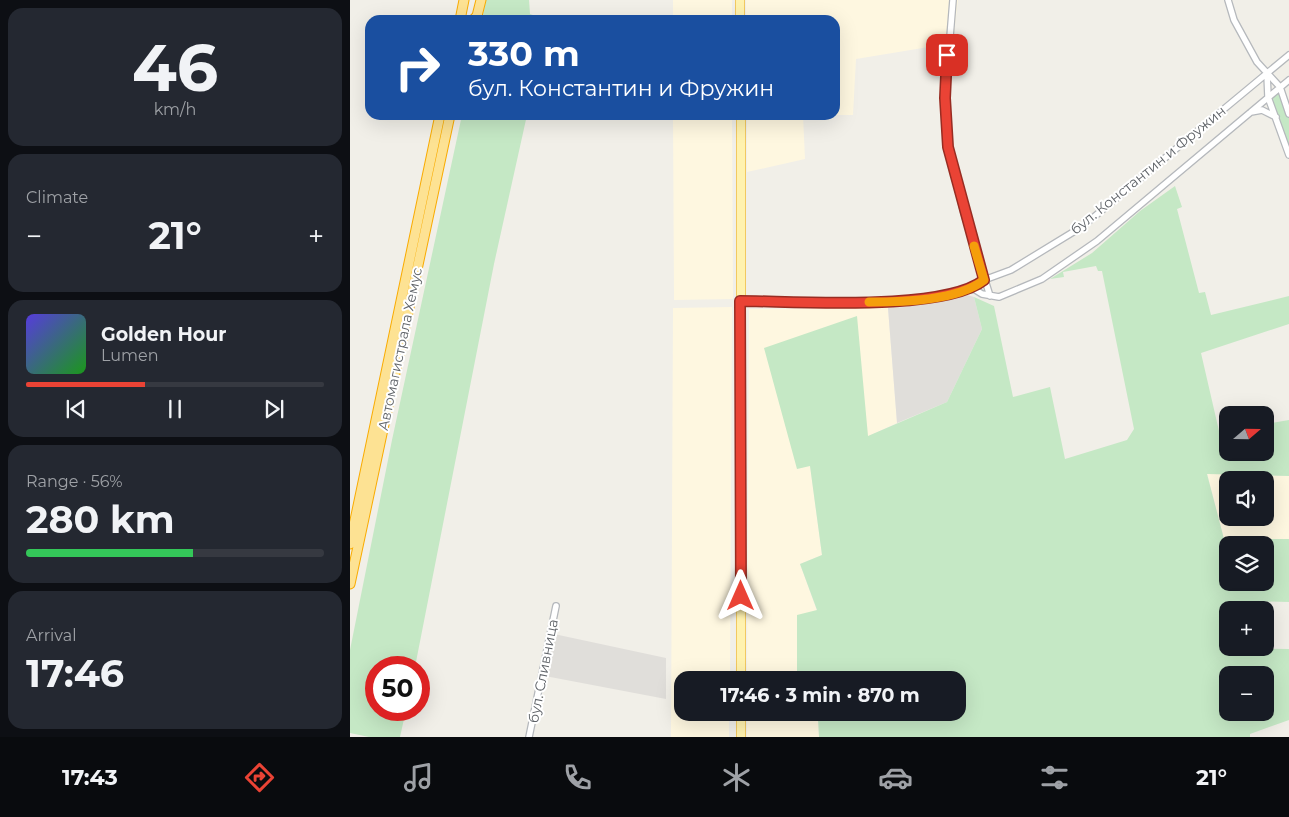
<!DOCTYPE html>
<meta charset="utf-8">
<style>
:root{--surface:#171b24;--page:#242831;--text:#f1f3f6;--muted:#9ea1a6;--line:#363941;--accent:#ea4335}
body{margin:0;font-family:Montserrat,sans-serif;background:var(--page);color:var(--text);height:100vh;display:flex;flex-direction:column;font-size:19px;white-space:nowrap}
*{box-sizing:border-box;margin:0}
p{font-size:16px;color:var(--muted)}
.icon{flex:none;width:28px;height:28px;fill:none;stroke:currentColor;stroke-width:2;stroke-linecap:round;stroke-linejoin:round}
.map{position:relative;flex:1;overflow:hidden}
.side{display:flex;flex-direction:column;gap:8px;padding:8px;background:#0d0f14;width:350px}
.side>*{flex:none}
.top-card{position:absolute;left:15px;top:15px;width:475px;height:105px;border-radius:15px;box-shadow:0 5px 20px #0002;background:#1a4fa0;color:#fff;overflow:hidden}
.needle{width:32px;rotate:70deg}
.fabs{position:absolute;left:869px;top:406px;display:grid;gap:10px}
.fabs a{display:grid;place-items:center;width:55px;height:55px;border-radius:10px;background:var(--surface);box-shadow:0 5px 20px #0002;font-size:25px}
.speed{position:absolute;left:15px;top:656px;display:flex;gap:10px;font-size:25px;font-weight:700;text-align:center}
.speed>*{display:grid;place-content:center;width:65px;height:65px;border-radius:50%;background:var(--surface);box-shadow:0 5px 20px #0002;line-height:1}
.speed .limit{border:8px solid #d22;background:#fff;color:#111}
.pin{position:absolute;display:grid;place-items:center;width:42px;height:42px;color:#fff;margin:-21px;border-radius:10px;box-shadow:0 2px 8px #0006}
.me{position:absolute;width:55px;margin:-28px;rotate:0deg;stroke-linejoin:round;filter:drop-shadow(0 0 4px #0008)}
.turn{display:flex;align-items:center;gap:18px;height:105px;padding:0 20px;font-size:22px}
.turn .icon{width:65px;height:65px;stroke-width:2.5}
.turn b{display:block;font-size:35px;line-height:42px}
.big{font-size:38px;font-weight:700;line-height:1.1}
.side .tile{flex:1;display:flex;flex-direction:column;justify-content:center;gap:8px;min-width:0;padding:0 18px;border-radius:15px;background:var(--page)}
.side .dial{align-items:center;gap:0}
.dial b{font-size:65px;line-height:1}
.song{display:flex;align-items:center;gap:15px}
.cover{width:60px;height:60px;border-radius:8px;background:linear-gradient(135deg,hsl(250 70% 55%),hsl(120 70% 35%))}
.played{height:5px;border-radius:2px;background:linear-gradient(90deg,var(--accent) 40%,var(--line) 40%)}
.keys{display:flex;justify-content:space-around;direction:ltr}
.heat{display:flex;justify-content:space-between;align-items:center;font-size:28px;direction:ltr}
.charge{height:8px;border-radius:4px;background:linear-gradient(90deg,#34c759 56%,var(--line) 0)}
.trip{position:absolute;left:324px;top:671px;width:292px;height:50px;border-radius:15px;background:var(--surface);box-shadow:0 5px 20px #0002;font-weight:700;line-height:50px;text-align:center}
.tabs{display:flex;height:80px;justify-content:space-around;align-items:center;background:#090b0e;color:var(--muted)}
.tabs .icon{width:35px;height:35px}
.tabs .current{color:var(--accent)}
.tabs b{font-size:22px;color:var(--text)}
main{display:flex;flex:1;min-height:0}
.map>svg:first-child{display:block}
.commercial{fill:#fef7e0;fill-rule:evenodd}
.industrial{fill:#e0deda}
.green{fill:#c5e8c5;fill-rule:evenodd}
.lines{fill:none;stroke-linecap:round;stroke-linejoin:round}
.minor-casing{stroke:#b5b8bc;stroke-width:8}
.major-casing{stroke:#f2c960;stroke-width:10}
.highway-casing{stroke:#f9ab00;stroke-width:11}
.minor{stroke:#fff;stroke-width:5.5}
.major{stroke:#fff2af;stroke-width:8}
.highway{stroke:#fde293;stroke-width:9}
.route-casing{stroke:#982c22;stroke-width:12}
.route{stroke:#ea4335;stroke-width:9}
.slow{stroke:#f59e0b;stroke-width:9}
.labels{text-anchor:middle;stroke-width:4;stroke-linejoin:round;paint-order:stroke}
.street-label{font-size:14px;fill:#5f6368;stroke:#fff}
</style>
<main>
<section class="side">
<div class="tile dial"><b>46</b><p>km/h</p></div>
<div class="tile"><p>Climate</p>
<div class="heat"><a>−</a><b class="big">21°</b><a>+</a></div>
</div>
<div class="tile">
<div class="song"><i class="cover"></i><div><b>Golden Hour</b><p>Lumen</p></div></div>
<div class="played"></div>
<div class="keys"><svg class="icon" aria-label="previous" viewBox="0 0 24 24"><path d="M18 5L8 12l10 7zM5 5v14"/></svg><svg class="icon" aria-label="pause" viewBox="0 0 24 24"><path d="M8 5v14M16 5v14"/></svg><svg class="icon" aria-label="next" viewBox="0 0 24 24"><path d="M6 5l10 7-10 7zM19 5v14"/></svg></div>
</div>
<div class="tile"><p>Range · 56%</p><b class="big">280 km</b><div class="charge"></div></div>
<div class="tile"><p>Arrival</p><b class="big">17:46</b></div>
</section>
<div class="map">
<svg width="939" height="737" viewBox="0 0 939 737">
<rect width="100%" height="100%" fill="#f1efe8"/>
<path class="commercial" d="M323,0H382V20H323Z
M396,0H608L603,43L506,59L503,115H485V20H396Z
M323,115H382L383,299L324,300Z
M397,115H453L455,159L397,172Z
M382,307L380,680H332V712L379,713V737H321L323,308Z
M538,308L547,423L447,469L460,465L472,555L450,564L467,611L447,671H487V680H397L399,309Z
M857,473L939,476V539H874ZM878,480H915V518H878Z
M397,713H453L452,719L468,718L469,737H397Z"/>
<path class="industrial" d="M614,294L624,297L632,329L597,402L547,423L538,308L555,307Z
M204,634L316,658V699L195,676Z"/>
<path class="green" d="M136,0H179L180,14L197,20H132Z
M930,87L939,114V155L918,97Z
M112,115H177L144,264L65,667L26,668V710H56L50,737H19L0,733V650L42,440Z
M825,186L832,207L827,209L849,293L855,292L861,315L939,296V324L851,353L869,431L877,430L878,452H915V424L939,420V476L857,474L874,539H939V602L890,601V610H878V648L939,649V720L900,734V737H469L468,718L452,719L453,713L608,712V680H487V671H447V615L467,610L450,564L472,555L460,466L447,469L414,348L507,316L518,436L597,402L632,329L624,297L644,306L663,397L700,387L715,459L777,440L784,429L752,271H748L746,266L713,272L714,277L700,279L742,253L790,211ZM878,545H915V582H878ZM878,675H915V712H878Z"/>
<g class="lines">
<g class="minor-casing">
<path id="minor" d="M603,0L595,98L598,147L614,213L640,296
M878,0L884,20L907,62L930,87L939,114
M917,74L918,97L939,155
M901,112L912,110L926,117
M624,289L632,294L649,297L692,279L747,241L939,80
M390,301L550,302L624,289L634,280L661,270L733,226L939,55
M179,737L206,606"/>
</g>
<g class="major-casing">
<path id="major" d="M390,0V20
M391,680V115
M391,712V737"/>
</g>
<g class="highway-casing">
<path id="highway" d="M110,20L114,0
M123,20L127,16L131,0
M0,544L90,115
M0,584L100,115"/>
</g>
<use href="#minor" class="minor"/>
<use href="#major" class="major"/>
<use href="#highway" class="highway"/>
</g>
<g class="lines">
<g class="route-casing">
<path id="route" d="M391,596L390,301C445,301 593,312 634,280L598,147L595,98L597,55"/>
</g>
<use href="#route" class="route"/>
<path class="slow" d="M519,302C553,302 607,301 634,280L624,246"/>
</g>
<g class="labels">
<g class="street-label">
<text transform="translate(798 170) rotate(-39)" y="5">бул. Константин и Фружин</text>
<text transform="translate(50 349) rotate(-78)" y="5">Автомагистрала Хемус</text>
<text transform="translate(193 671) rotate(-79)" y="5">бул. Сливница</text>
</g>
</g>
</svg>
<div class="fabs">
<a><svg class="needle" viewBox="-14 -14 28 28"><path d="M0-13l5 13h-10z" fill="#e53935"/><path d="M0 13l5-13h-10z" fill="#9ea1a6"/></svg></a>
<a><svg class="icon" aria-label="sound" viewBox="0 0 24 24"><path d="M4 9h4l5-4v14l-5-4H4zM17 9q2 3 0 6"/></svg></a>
<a><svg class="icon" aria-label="layers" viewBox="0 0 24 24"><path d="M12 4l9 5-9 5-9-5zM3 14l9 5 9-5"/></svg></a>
<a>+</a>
<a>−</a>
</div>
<div class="speed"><div class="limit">50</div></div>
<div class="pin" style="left:597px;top:55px;background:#d93025"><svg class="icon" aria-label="arrive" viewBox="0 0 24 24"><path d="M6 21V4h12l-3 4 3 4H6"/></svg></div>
<svg class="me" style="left:391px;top:596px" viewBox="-20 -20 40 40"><path d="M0-17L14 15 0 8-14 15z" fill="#ea4335" stroke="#fff" stroke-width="4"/></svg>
<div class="trip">17:46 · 3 min · 870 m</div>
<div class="top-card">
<div class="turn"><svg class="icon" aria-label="right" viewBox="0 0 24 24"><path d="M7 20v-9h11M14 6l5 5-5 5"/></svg><div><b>330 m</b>бул. Константин и Фружин</div></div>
</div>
</div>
</main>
<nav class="tabs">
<b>17:43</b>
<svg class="icon current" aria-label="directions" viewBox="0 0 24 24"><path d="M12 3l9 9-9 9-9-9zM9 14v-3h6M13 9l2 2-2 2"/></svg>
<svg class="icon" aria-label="music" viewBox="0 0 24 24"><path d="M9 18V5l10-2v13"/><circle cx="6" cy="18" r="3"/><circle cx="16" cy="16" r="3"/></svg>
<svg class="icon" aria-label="phone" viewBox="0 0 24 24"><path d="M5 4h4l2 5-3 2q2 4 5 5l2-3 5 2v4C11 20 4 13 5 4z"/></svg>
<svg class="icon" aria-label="climate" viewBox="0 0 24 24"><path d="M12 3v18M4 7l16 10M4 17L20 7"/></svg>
<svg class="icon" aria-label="car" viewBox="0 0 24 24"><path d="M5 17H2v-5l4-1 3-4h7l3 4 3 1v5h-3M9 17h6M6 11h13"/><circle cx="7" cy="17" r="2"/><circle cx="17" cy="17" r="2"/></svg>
<svg class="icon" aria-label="filters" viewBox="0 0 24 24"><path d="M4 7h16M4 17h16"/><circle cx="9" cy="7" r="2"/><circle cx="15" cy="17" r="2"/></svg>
<b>21°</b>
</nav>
